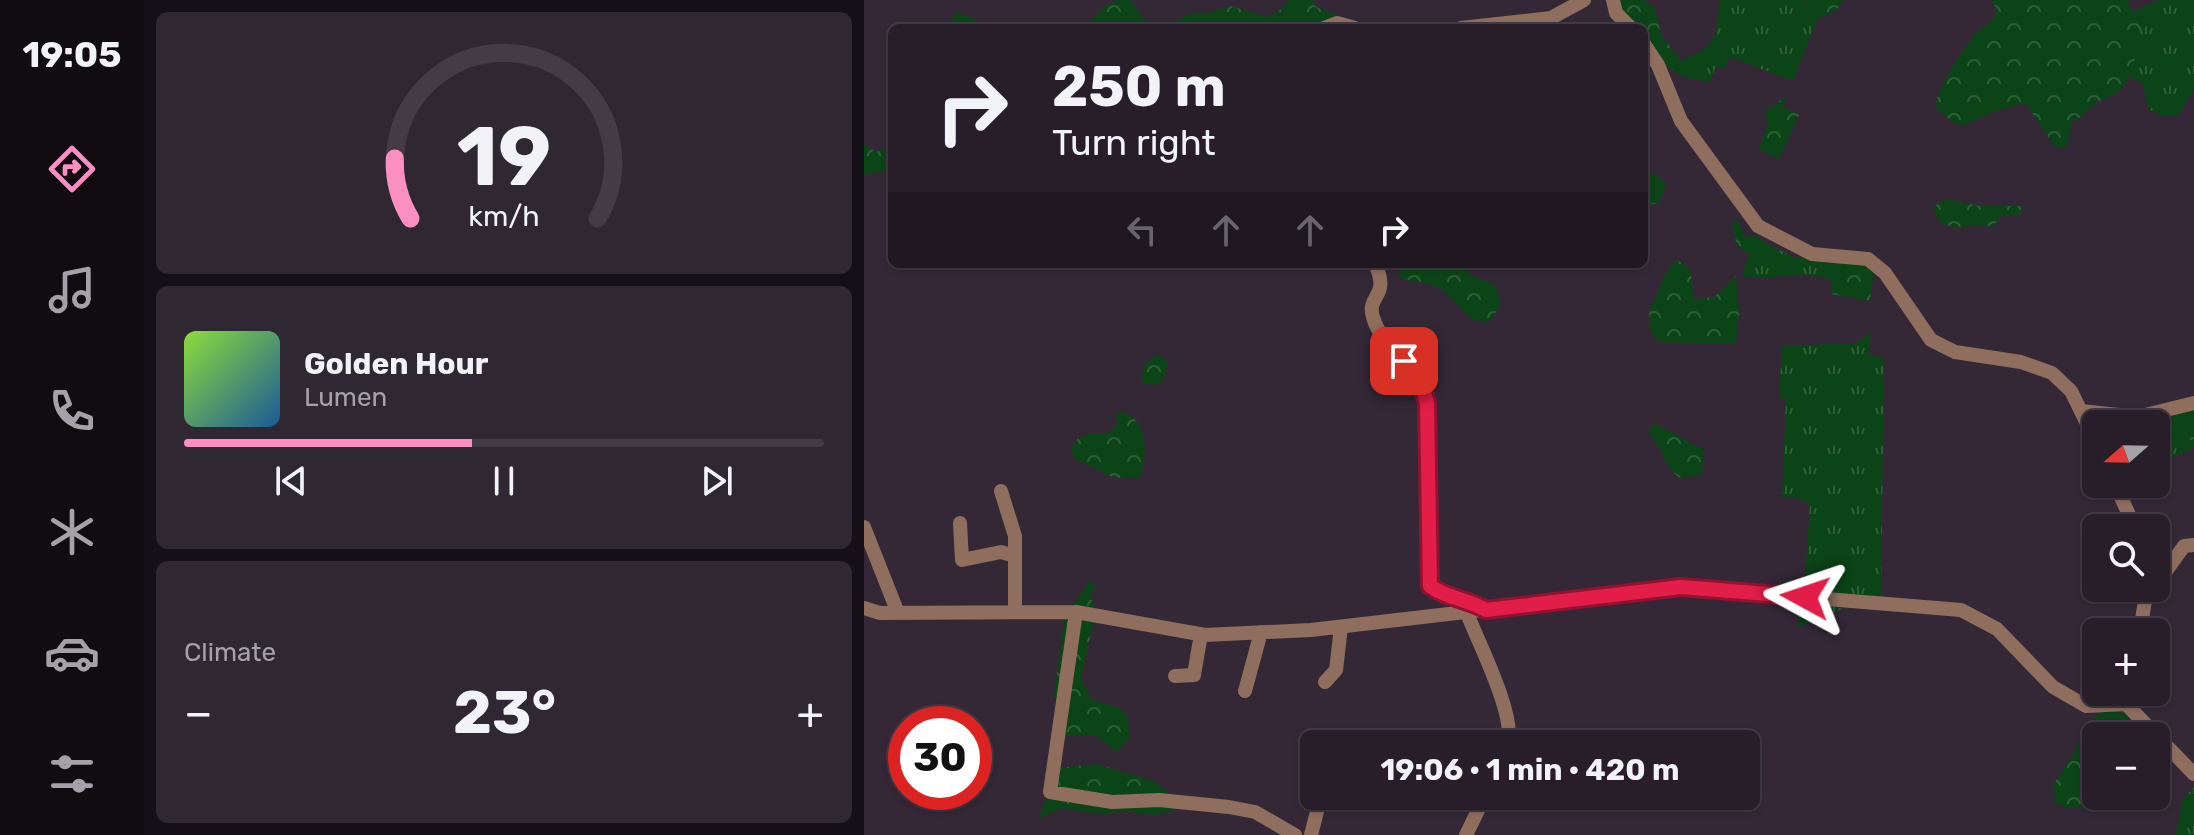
<!DOCTYPE html>
<meta charset="utf-8">
<style>
:root{--surface:#271e29;--page:#2f2731;--text:#f1f3f6;--muted:#a4a2a8;--line:#433c46;--accent:#fc8fc2}
body{margin:0;font-family:Rubik,sans-serif;background:var(--page);color:var(--text);height:100vh;display:flex;flex-direction:column;font-size:30px;white-space:nowrap}
*{box-sizing:border-box;margin:0}
p{font-size:26px;color:var(--muted)}
.icon{flex:none;width:44px;height:44px;fill:none;stroke:currentColor;stroke-width:2;stroke-linecap:round;stroke-linejoin:round}
.map{position:relative;flex:1;overflow:hidden}
.panel{display:flex;flex-direction:column;gap:12px;padding:12px;background:#151017;width:720px}
.panel>*{flex:none}
.banner{position:absolute;left:24px;top:24px;width:760px;height:244px;border-radius:12px;box-shadow:0 2px 6px #0004,0 0 0 2px var(--line);background:#271e29;color:var(--text);overflow:hidden}
.needle{width:52px;rotate:250deg}
.fabs{position:absolute;left:1218px;top:410px;display:grid;gap:16px}
.fabs a{display:grid;place-items:center;width:88px;height:88px;border-radius:12px;background:var(--surface);box-shadow:0 2px 6px #0004,0 0 0 2px var(--line);font-size:40px}
.speed{position:absolute;left:24px;top:706px;display:flex;gap:16px;font-size:40px;font-weight:700;text-align:center}
.speed>*{display:grid;place-content:center;width:104px;height:104px;border-radius:50%;background:var(--surface);box-shadow:0 2px 6px #0004,0 0 0 2px var(--line);line-height:1}
.speed .limit{border:12px solid #d22;background:#fff;color:#111}
.pin{position:absolute;display:grid;place-items:center;width:68px;height:68px;color:#fff;margin:-34px;border-radius:16px;box-shadow:0 4px 12px #0006}
.me{position:absolute;width:88px;margin:-44px;rotate:275deg;stroke-linejoin:round;filter:drop-shadow(0 0 6px #0008)}
.turn{display:flex;align-items:center;gap:28px;height:168px;padding:0 32px;font-size:36px}
.turn .icon{width:104px;height:104px;stroke-width:2.5}
.turn b{display:block;font-size:56px;line-height:68px}
.lanes{display:flex;align-items:center;height:76px;padding:0 32px;background:#0003;justify-content:center;gap:40px;direction:ltr}
.lanes .off{opacity:.35}
.big{font-size:60px;font-weight:700;line-height:1.1}
.panel .tile{flex:1;display:flex;flex-direction:column;justify-content:center;gap:12px;min-width:0;padding:0 28px;border-radius:12px;background:var(--page)}
.panel .dial{align-items:center;gap:0}
.dial svg{height:208px;overflow:visible;fill:none;stroke:var(--line);stroke-width:7;stroke-linecap:round;text-anchor:middle}
.dial text{fill:var(--text);stroke:none}
.song{display:flex;align-items:center;gap:24px}
.cover{width:96px;height:96px;border-radius:12px;background:linear-gradient(135deg,hsl(90 70% 55%),hsl(210 70% 35%))}
.played{height:8px;border-radius:4px;background:linear-gradient(90deg,var(--accent) 45%,var(--line) 45%)}
.keys{display:flex;justify-content:space-around;direction:ltr}
.heat{display:flex;justify-content:space-between;align-items:center;font-size:44px;direction:ltr}
.trip{position:absolute;left:436px;top:730px;width:460px;height:80px;border-radius:12px;background:var(--surface);box-shadow:0 2px 6px #0004,0 0 0 2px var(--line);font-weight:700;line-height:80px;text-align:center}
main{display:flex;flex:1;min-height:0}
.tab-bar{display:flex;flex-direction:column;width:144px;justify-content:space-around;align-items:center;background:#100c10;color:var(--muted)}
.tab-bar .icon{width:56px;height:56px}
.tab-bar .active{color:var(--accent)}
.tab-bar b{font-size:36px;color:var(--text)}
.map>svg:first-child{display:block}
.grass{fill:url(#grass-tufts)}
.forest{fill:url(#forest-crowns)}
.lines{fill:none;stroke-linecap:round;stroke-linejoin:round}
.minor{stroke:#8f6e5e;stroke-width:14}
.route-casing{stroke:#92132f;stroke-width:20}
.route{stroke:#e11d48;stroke-width:14}
</style>
<main>
<nav class="tab-bar">
<b>19:05</b>
<svg class="icon active" aria-label="directions" viewBox="0 0 24 24"><path d="M12 3l9 9-9 9-9-9zM9 14v-3h6M13 9l2 2-2 2"/></svg>
<svg class="icon" aria-label="music" viewBox="0 0 24 24"><path d="M9 18V5l10-2v13"/><circle cx="6" cy="18" r="3"/><circle cx="16" cy="16" r="3"/></svg>
<svg class="icon" aria-label="phone" viewBox="0 0 24 24"><path d="M5 4h4l2 5-3 2q2 4 5 5l2-3 5 2v4C11 20 4 13 5 4z"/></svg>
<svg class="icon" aria-label="climate" viewBox="0 0 24 24"><path d="M12 3v18M4 7l16 10M4 17L20 7"/></svg>
<svg class="icon" aria-label="car" viewBox="0 0 24 24"><path d="M5 17H2v-5l4-1 3-4h7l3 4 3 1v5h-3M9 17h6M6 11h13"/><circle cx="7" cy="17" r="2"/><circle cx="17" cy="17" r="2"/></svg>
<svg class="icon" aria-label="filters" viewBox="0 0 24 24"><path d="M4 7h16M4 17h16"/><circle cx="9" cy="7" r="2"/><circle cx="15" cy="17" r="2"/></svg>
</nav>
<section class="panel">
<div class="tile dial"><svg viewBox="0 0 100 80">
<path d="M14 69A42 42 0 1 1 86 69"/>
<path d="M14 69A42 42 0 0 1 8 46" stroke="#fc8fc2"/>
<text x="50" y="56" font-size="32" font-weight="700">19</text>
<text x="50" y="72" font-size="11">km/h</text>
</svg></div>
<div class="tile">
<div class="song"><i class="cover"></i><div><b>Golden Hour</b><p>Lumen</p></div></div>
<div class="played"></div>
<div class="keys"><svg class="icon" aria-label="previous" viewBox="0 0 24 24"><path d="M18 5L8 12l10 7zM5 5v14"/></svg><svg class="icon" aria-label="pause" viewBox="0 0 24 24"><path d="M8 5v14M16 5v14"/></svg><svg class="icon" aria-label="next" viewBox="0 0 24 24"><path d="M6 5l10 7-10 7zM19 5v14"/></svg></div>
</div>
<div class="tile"><p>Climate</p>
<div class="heat"><a>−</a><b class="big">23°</b><a>+</a></div>
</div>
</section>
<div class="map">
<svg width="1330" height="835" viewBox="0 0 1330 835">
<defs>
<pattern id="grass-tufts" width="24" height="20" patternUnits="userSpaceOnUse" patternTransform="scale(2)"><rect width="24" height="20" fill="#0b4416"/><path d="M3 7l-1-3M5 7V3M7 7l1-3M15 17l-1-3M17 17v-4M19 17l1-3" fill="none" stroke="#2f5f38"/></pattern>
<pattern id="forest-crowns" width="20" height="18" patternUnits="userSpaceOnUse" patternTransform="scale(2)"><rect width="20" height="18" fill="#0b4416"/><path d="M2 6a3 3 0 1 1 6 0M12 15a3 3 0 1 1 6 0" fill="none" stroke="#2f5f38"/></pattern>
</defs>
<rect width="100%" height="100%" fill="#342837"/>
<path class="grass" d="M855,0H942L943,7L954,17L929,81L866,57L860,69L852,66L846,82L826,79L807,70C812,67 816,60 819,59C852,48 854,34 855,0Z
M1294,0H1330V89L1315,115L1298,116L1284,109L1279,84L1266,77L1273,29L1286,25L1267,12Z
M897,241L930,257L976,262L967,281C941,266 907,283 879,276L882,261Z
M1007,332L1004,355L1020,357L1017,599L940,594L946,505L934,498L918,497L922,400L915,397L918,346L992,343Z
M1313,414L1330,448L1292,465V424H1276Z
M938,601L984,606L933,628Z
M1330,787V835H1312L1318,800Z"/>
<path class="forest" d="M254,0H266L283,22L302,25L328,13H345L367,6L402,17L415,11L425,0H449L452,7L475,15L467,28H220L241,6Z
M754,0H779L791,8L797,35L816,59L811,69C797,68 780,42 780,28H773L757,11Z
M942,0H980L973,10L956,18L946,11Z
M1127,0H1264L1269,16L1283,14L1291,19V23L1274,29C1273,51 1271,81 1250,94C1245,98 1238,99 1233,102C1222,109 1221,118 1208,121L1203,147L1192,148L1161,103L1131,111L1099,126L1086,120L1072,108C1072,88 1097,53 1109,37C1117,26 1130,24 1133,9Z
M92,11L130,28H84Z
M923,96L919,107L935,115L915,159L894,149L903,127L902,110Z
M0,144L12,152L28,146V169L0,175Z
M790,173L803,185L794,203L780,206V177Z
M1082,199L1115,206H1160L1155,216H1138L1128,227C1106,220 1077,240 1069,207Z
M871,219L882,237L891,234L900,242L888,256L873,246L868,226Z
M813,260L826,268L830,299L850,297L872,276L875,313L872,344L794,342L786,329L785,311C792,298 802,266 813,260Z
M976,262L1003,264L1010,270L1006,301L968,294L967,281Z
M535,264H604L603,273L631,285C639,301 636,309 625,322C602,322 598,307 583,294C568,280 552,284 535,277Z
M295,354L304,362L299,380L293,385L279,384L277,377L281,363Z
M1330,408V447L1313,414Z
M259,412C284,420 284,456 276,477L251,478L211,459L207,449C217,429 224,436 244,433L253,425L252,413Z
M790,423L840,450L838,474L816,478C800,467 798,446 784,432Z
M225,581L232,587L226,595L232,610L217,679L228,700L253,707L263,715L266,738L252,752L233,736L201,735L190,695L200,620Z
M1243,710L1266,715L1264,725L1249,736H1232L1234,798C1219,810 1210,810 1192,804L1189,785C1196,773 1206,762 1211,750C1220,731 1221,719 1243,710Z
M232,764L290,781L313,800L311,810L291,815L262,811L235,814L198,808L174,819C185,798 180,789 195,768Z"/>
<g class="lines">
<path class="minor" d="M749,0L752,13L767,28
M460,28L473,23L491,28
M597,28L687,18L720,0
M780,44L794,65L817,121L894,226L948,254L1004,259L1021,273L1067,340L1091,352L1157,362L1188,373L1207,391L1232,442
M511,264C527,297 502,295 509,317C518,349 554,368 563,404L566,586C584,598 604,599 622,610
M1217,411L1273,417L1330,403
M1251,484L1271,528
M137,491L151,536V612
M96,523L98,560L137,552L151,556
M0,527L34,613
M1292,585L1320,546L1330,545
M0,608L16,613L212,612L341,635L447,630L817,587L1097,610L1133,629L1189,687L1222,706L1262,704
M212,612L186,792L248,802L295,800L365,807L391,812L431,835
M603,613C613,640 654,719 643,744
M1276,632L1283,588
M311,676L330,675L337,634
M461,682L472,670L477,627
M381,691L397,632
M1262,704L1330,774
M447,835L457,796
M602,835L621,796"/>
</g>
<g class="lines">
<g class="route-casing">
<path id="route" d="M540,361L558,384L563,404L566,586C584,599 604,599 622,610L817,587L941,597"/>
</g>
<use href="#route" class="route"/>
</g>
</svg>
<div class="fabs">
<a><svg class="needle" viewBox="-14 -14 28 28"><path d="M0-13l5 13h-10z" fill="#e53935"/><path d="M0 13l5-13h-10z" fill="#a4a2a8"/></svg></a>
<a><svg class="icon" aria-label="search" viewBox="0 0 24 24"><circle cx="10" cy="10" r="6"/><path d="M15 15l6 6"/></svg></a>
<a>+</a>
<a>−</a>
</div>
<div class="speed"><div class="limit">30</div></div>
<div class="pin" style="left:540px;top:361px;background:#d93025"><svg class="icon" aria-label="arrive" viewBox="0 0 24 24"><path d="M6 21V4h12l-3 4 3 4H6"/></svg></div>
<svg class="me" style="left:941px;top:597px" viewBox="-20 -20 40 40"><path d="M0-17L14 15 0 8-14 15z" fill="#e11d48" stroke="#fff" stroke-width="4"/></svg>
<div class="trip">19:06 · 1 min · 420 m</div>
<div class="banner">
<div class="turn"><svg class="icon" aria-label="right" viewBox="0 0 24 24"><path d="M7 20v-9h11M14 6l5 5-5 5"/></svg><div><b>250 m</b>Turn right</div></div>
<div class="lanes"><svg class="icon off" aria-label="left" viewBox="0 0 24 24"><path d="M17 20v-9H6M10 6l-5 5 5 5"/></svg><svg class="icon off" aria-label="ahead" viewBox="0 0 24 24"><path d="M12 20V5M6 11l6-6 6 6"/></svg><svg class="icon off" aria-label="ahead" viewBox="0 0 24 24"><path d="M12 20V5M6 11l6-6 6 6"/></svg><svg class="icon" aria-label="right" viewBox="0 0 24 24"><path d="M7 20v-9h11M14 6l5 5-5 5"/></svg></div>
</div>
</div>
</main>
